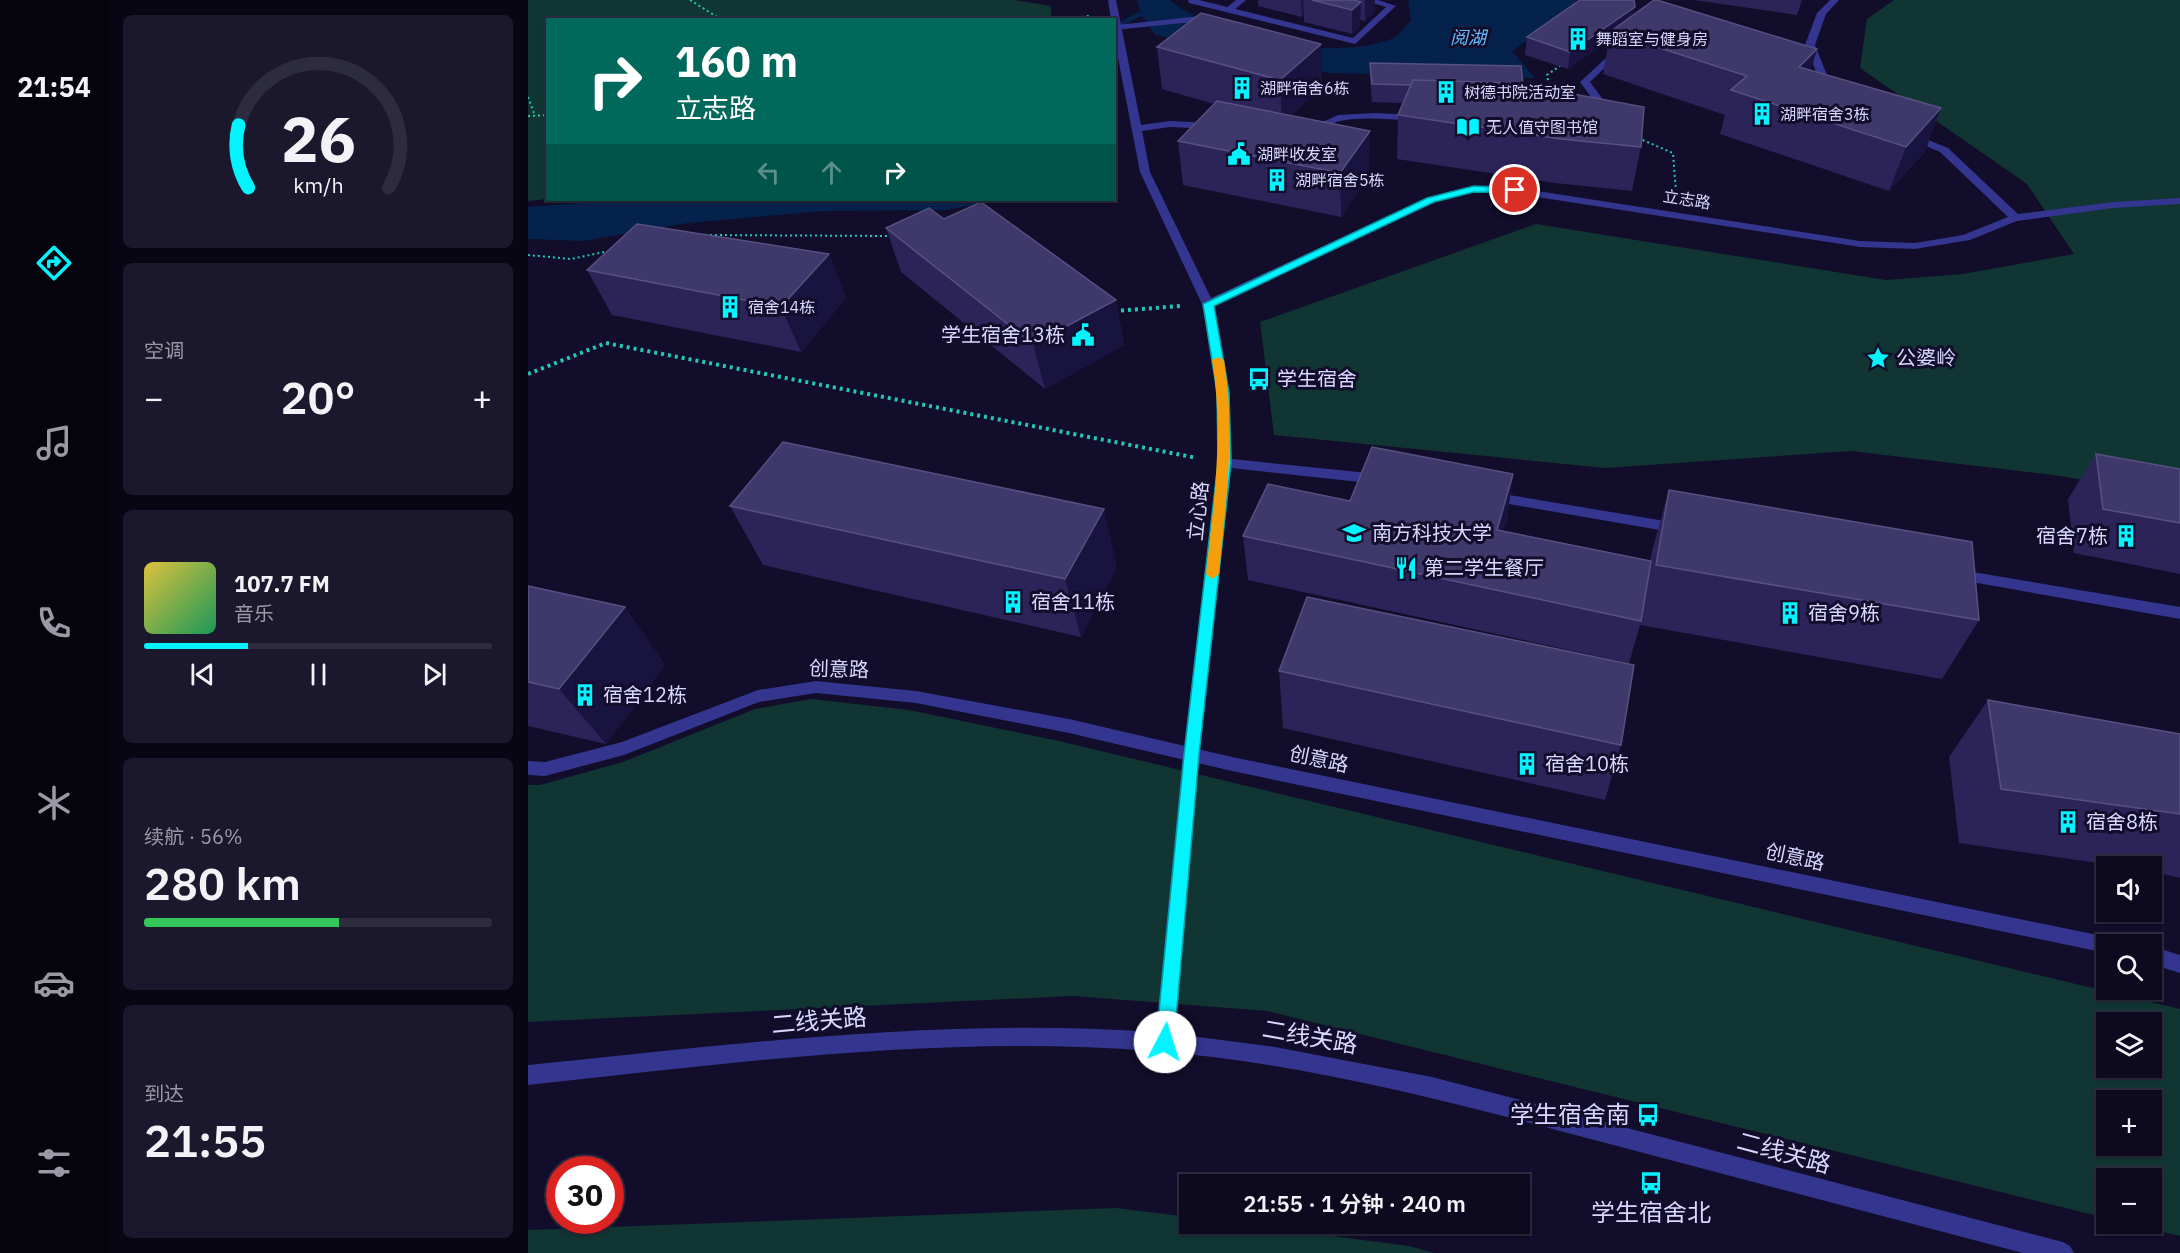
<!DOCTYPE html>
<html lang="zh">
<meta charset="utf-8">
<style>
:root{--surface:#0d0a20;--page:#1b182d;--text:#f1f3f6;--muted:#9a9aa5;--line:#2d2b3e;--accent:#03f3ff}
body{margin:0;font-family:"IBM Plex Sans","Noto Sans SC",sans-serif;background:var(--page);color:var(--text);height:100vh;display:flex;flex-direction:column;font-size:22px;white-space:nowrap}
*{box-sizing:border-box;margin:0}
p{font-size:20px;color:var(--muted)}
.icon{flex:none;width:33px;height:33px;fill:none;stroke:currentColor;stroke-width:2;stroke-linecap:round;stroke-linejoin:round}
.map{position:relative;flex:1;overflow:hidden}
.details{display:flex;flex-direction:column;gap:15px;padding:15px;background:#070612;width:420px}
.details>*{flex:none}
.top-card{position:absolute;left:18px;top:18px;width:570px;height:183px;border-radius:0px;box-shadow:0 2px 4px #0004,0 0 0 2px var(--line);background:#00695c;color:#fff;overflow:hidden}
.tools{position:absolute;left:1568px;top:856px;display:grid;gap:12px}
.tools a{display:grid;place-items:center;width:66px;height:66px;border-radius:0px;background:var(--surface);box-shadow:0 2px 4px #0004,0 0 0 2px var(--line);font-size:30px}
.speed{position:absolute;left:18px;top:1156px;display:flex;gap:12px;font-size:30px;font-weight:700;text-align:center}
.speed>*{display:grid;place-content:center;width:78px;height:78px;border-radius:50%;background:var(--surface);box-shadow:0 2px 4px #0004,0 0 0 2px var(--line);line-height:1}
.speed .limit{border:9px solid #d22;background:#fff;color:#111}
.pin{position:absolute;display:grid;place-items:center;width:51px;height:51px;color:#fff;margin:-26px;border:3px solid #fff;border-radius:50%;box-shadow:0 2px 6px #0007}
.me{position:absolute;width:66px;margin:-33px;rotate:5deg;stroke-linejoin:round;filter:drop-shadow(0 0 4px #0008)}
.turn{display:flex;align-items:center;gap:21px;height:126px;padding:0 30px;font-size:27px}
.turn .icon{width:78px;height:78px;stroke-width:2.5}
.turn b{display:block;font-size:42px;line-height:51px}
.lanes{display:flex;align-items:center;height:57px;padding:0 30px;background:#0003;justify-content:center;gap:30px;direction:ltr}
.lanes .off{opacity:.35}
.big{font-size:45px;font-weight:600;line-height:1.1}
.details .widget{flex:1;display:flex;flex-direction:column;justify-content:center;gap:9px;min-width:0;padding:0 21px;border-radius:9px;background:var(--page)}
.details .dial{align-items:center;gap:0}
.dial svg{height:156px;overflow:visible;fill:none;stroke:var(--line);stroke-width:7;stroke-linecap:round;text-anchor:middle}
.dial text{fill:var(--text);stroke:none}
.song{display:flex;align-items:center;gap:18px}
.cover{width:72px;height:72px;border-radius:9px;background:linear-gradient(135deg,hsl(50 70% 55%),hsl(150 70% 35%))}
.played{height:6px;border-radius:3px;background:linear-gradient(90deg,var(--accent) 30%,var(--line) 30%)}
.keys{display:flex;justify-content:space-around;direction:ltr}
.heat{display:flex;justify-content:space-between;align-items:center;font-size:33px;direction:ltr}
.charge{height:9px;border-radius:4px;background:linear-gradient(90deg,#34c759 56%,var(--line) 0)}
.trip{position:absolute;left:651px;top:1174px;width:351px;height:60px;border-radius:0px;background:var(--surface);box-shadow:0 2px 4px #0004,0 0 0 2px var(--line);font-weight:600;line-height:60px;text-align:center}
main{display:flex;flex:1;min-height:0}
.menu{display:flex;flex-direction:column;width:108px;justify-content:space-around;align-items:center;background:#05040d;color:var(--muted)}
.menu .icon{width:42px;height:42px}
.menu .current{color:var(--accent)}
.menu b{font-size:27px;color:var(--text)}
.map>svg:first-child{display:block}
.green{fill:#103532;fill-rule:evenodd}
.water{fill:#04224c}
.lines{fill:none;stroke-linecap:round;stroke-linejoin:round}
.stream{fill:#04224c;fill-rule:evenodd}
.path-far1{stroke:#22c8b5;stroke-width:2;stroke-dasharray:2 3;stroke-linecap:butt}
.path{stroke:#22c8b5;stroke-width:4;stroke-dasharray:3 4;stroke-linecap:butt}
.service{fill:#33358e;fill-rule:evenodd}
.minor{fill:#33358e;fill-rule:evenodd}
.wall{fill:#2c2459}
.shaded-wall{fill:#19133f}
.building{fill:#3f386b;stroke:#575182;stroke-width:1.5}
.route{fill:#03f3ff;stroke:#029ea6;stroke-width:1.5}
.slow{fill:#f59e0b}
.labels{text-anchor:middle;stroke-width:6;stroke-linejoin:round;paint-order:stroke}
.far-poi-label{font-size:16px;fill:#d9d7ff;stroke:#110d2a;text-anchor:start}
.far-street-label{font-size:16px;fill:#d9d7ff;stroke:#110d2a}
.far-water-label{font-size:18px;font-style:italic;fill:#65bfff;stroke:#110d2a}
.poi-label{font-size:20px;fill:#d9d7ff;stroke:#110d2a;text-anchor:start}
.street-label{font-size:20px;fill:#d9d7ff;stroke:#110d2a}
.near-street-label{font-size:24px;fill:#d9d7ff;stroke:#110d2a}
.near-poi-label{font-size:24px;fill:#d9d7ff;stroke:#110d2a;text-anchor:end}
</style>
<main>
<nav class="menu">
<b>21:54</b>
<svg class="icon current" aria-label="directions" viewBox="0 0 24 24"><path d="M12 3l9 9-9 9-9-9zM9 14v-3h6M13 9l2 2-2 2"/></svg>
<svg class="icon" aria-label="music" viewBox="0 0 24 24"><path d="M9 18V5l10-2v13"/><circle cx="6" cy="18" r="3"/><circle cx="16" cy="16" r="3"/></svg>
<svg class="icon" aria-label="phone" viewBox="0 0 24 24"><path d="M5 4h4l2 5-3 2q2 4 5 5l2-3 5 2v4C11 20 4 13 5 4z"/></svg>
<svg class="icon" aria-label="climate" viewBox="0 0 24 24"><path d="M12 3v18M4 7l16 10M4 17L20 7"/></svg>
<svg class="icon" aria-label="car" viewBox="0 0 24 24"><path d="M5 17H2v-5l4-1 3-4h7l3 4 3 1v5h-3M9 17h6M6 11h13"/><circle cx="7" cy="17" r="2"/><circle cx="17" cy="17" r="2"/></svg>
<svg class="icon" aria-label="filters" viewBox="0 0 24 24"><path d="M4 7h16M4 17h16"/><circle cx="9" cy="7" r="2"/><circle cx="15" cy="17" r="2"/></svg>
</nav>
<section class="details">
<div class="widget dial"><svg viewBox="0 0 100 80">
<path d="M14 69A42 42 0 1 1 86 69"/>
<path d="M14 69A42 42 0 0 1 9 37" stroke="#03f3ff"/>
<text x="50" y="56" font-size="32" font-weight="700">26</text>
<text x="50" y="72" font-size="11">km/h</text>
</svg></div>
<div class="widget"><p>空调</p>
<div class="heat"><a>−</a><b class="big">20°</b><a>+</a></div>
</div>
<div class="widget">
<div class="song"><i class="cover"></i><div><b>107.7 FM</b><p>音乐</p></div></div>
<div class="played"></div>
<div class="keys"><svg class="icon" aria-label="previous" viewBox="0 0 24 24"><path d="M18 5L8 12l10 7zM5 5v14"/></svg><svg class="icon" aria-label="pause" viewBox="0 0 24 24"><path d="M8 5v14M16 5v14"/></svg><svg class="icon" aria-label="next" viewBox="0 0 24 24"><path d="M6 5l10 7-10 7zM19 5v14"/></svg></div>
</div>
<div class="widget"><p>续航 · 56%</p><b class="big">280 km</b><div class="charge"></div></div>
<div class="widget"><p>到达</p><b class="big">21:55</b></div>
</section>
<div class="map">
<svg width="1652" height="1253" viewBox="0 0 1652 1253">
<rect width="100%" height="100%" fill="#110d2a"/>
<path class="green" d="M0,0H486L523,6V19L20,20L19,199L0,201Z
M1366,0H1652V498L1533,476L1323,451L1077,468L746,435L732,322L1008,224L1358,280L1435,274L1546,254L1499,184L1332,68L1339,19Z
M283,699L381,710L531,741L1652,1009V1236L1602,1224H1623V1179H1578V1218L739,1011L545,996L0,1022V785H12L95,762L227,709ZM1578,1023H1623V1068H1578ZM1578,1101H1623V1146H1578Z
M588,1208L661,1217L662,1224H712L881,1246L906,1253H0V1230Z"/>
<path class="water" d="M609,0H642C688,39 806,62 863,39C870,37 877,26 883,21L880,0H1047L1050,5L984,51L1007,78L801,73L627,35L613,14Z
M91,200H472L418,210L295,211L160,223L55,241L0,239V207Z"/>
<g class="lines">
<path class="stream" d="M610,12L617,14L586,30V25Z"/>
<path class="path-far1" d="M162,0L194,20
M529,20L561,16
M1027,93L1021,85L1019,75L1036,63
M0,97L7,116
M0,116L20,115
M1110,138L1145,153L1148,192
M177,235L365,236
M0,255L43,259L81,251"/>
<path class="path" d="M586,311L653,306
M0,374L78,343L669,458"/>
<path class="service" d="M660,0H671L825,38L858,7L834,0H850L868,6L827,44L661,3Z
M682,15L687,18L685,20L586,30V26L589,25Z
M288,681L388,691L541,719L704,757L1579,937L1585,939L1588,945H1578V953L704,771L541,733L388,703L288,693L231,702L96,755L17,776L0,775V761L17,762L94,742L230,690Z
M1623,946L1652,955V973L1623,964Z"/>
<path class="minor" d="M580,0H588L613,125L642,121L684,123L689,126L684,129L642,127L614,131L622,172L683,298L899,198L946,186L970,185L1332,241L1387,243L1435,235L1480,217L1412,152L1379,138L1378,136L1383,133L1420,148L1490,214L1585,202L1652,198V204L1585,208L1489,221L1442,240L1387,249L1332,247L970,191L946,192L907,202L686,306L701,392L704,459L850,474L857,479L850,484L703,468L671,755L647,1034L747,1047L904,1077L1535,1242L1542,1246L1546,1253H1495C1355,1216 1214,1179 1074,1142C926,1103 778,1063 625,1051C416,1034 207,1063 0,1085V1065C209,1044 418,1017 628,1032L655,755L690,463L689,392L674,304L612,172L586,37V20H583Z
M708,0H718L704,12H698V8Z
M1302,0H1311L1298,14L1287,45L1303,85L1308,89L1303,92L1294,86L1277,45L1289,13Z
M1091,46L1096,49L1094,51L1062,82L1085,113L1080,116L1076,115L1052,82Z
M846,113L890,115L895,118L890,121C865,120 837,116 812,121C801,123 787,137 777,130L810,115Z
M963,492L1149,523L1156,528L1149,533L958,500L956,497L958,494Z
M1427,569L1652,607V619L1427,579L1422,578L1420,574L1422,570Z"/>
</g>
<path class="wall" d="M730,0H847V12L837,21L832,20V26L824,34L776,22V15L774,17L730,6Z
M1166,0H1274L1269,15Z
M1106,15L1283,70L1397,152L1361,191L1192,134L1197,115L1075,74L1081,40L1040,69L997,55L999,37Z
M629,47L794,87L762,116L841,175L813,217L655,185L650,141L686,104L634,89Z
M842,63L995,84L1113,147L1104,191L1027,183L869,159L870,115L875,103L844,102L842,80Z
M416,219L588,300L596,345L517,389L373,272L358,228Z
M301,254L318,298L273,352L84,315L59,270Z
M1568,454L1652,469V574L1546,553L1540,499Z
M985,474L979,519L975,531L1122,561L1124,551L1141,490L1451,620L1414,679L1112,625L1101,663L1093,745L1077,800L755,728L751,671L1101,663L720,580L715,536Z
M202,506L589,567L553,637L235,565Z
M0,586L97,607L137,665L78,744L0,726Z
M1460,700L1652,734V878L1623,871V867H1597L1431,843L1421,757Z"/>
<path class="shaded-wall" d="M773,0H775L776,15L774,17Z
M837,0H847V12L837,21Z
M833,2L832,26L824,34V10Z
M1107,7L1104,24L1082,32L1081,40L1040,69L1042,52Z
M793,44L794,87L754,123L752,80Z
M1289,49L1277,92L1258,110L1271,67Z
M1413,108L1397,152L1361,191L1378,147Z
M842,131L841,175L813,217L812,173Z
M301,254L318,298L273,352L253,307Z
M588,300L596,345L517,389L505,344Z
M985,474L979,519L964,574L969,530Z
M576,509L589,567L553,637L537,579Z
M97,607L137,665L78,744L31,689Z"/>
<path class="building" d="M784,0H825L833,2L824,10Z
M1052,0H1106L1107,7L1042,52L999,37Z
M1126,0H1129L1289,49L1271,67L1413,108L1378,147L1203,90L1219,76L1082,32Z
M673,13L793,44L752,80L629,47Z
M842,63L993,66L995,84L986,83L885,80L883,85L844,84Z
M885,80L986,83L1116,107L1113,147L1033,139L870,115Z
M689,101L842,131L812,173L650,141Z
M453,202L588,300L505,344L358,228L401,208L416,219Z
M109,224L301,254L253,307L59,270Z
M255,442L576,509L537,579L202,506Z
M844,447L985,474L969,530L1123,561L1113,621L715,536L740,484L822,501Z
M1568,454L1652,469V523L1575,509Z
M1141,490L1444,542L1451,620L1128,565Z
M0,586L97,607L31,689L0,682Z
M779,597L1106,665L1093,745L751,671Z
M1460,700L1652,734V814L1473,789Z"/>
<path class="route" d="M946,186L987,188L992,190L987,193L946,192L906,202L686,306L701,392L703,463L671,755L646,1042L643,1049L637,1051L631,1049L628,1042L656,755L690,463L689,392L675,304L899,198Z"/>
<path class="slow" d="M690,357L696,360C708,432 698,502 691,574L684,579L678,574C686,502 696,432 684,360Z"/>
<defs>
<g id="building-bare" transform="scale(1.8)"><path d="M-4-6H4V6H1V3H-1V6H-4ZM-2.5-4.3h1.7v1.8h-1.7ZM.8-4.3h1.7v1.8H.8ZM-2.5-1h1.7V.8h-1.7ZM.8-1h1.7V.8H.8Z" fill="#03f3ff" stroke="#110d2a" stroke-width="2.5" paint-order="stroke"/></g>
<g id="library-bare" transform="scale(1.8)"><path d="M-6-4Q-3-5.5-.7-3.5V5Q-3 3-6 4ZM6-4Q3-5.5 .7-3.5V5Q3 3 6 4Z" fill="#03f3ff" stroke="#110d2a" stroke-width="2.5" paint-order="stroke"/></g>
<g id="civic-bare" transform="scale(1.8)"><path d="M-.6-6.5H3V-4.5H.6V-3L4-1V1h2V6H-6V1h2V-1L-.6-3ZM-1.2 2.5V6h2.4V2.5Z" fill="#03f3ff" stroke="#110d2a" stroke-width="2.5" paint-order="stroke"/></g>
<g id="sight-bare" transform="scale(1.8)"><path d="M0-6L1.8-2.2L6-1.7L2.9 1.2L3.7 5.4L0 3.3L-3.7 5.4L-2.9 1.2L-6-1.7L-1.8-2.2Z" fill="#03f3ff" stroke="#110d2a" stroke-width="2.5" paint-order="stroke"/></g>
<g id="bus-bare" transform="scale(1.8)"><path d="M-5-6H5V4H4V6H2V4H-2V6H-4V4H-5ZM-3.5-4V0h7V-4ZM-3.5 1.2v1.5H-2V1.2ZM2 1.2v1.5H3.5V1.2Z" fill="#03f3ff" stroke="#110d2a" stroke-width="2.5" paint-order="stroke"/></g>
<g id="university-bare" transform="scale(1.8)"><path d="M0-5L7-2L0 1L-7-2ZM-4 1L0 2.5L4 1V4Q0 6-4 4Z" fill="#03f3ff" stroke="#110d2a" stroke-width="2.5" paint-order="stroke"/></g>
<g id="restaurant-bare" transform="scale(1.8)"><path d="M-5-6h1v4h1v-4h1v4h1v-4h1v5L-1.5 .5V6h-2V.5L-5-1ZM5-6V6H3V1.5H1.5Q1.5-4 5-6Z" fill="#03f3ff" stroke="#110d2a" stroke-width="2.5" paint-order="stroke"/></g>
</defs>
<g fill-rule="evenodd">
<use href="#building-bare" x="1050" y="39"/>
<use href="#building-bare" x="714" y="88"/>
<use href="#building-bare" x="918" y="92"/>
<use href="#building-bare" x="1234" y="114"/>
<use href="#library-bare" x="940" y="127"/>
<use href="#civic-bare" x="711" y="154"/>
<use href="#building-bare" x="749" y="180"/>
<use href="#building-bare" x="202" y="307"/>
<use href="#civic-bare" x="555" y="335"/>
<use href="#sight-bare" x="1350" y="358"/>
<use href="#bus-bare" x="731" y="379"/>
<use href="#university-bare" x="826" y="533"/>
<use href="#building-bare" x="1598" y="536"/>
<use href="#restaurant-bare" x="878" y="568"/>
<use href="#building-bare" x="485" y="602"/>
<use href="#building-bare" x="1262" y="613"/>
<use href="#building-bare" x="57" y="695"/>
<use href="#building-bare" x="999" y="764"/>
<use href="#building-bare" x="1540" y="822"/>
<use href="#bus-bare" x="1120" y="1115"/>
<use href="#bus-bare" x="1123" y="1183"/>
</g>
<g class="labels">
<g class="far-poi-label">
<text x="1068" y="45">舞蹈室与健身房</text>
<text x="732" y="94">湖畔宿舍6栋</text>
<text x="936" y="98">树德书院活动室</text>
<text x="1252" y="120">湖畔宿舍3栋</text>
<text x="958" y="133">无人值守图书馆</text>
<text x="729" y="160">湖畔收发室</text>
<text x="767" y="186">湖畔宿舍5栋</text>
<text x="220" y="313">宿舍14栋</text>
</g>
<g class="far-street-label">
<text transform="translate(1159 199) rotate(9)" y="6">立志路</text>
</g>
<g class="far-water-label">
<text x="940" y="44">阅湖</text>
</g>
<g class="poi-label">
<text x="537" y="342" text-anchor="end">学生宿舍13栋</text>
<text x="1368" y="365">公婆岭</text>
<text x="749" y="386">学生宿舍</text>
<text x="844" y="540">南方科技大学</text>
<text x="1580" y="543" text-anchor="end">宿舍7栋</text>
<text x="896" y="575">第二学生餐厅</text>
<text x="503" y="609">宿舍11栋</text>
<text x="1280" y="620">宿舍9栋</text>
<text x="75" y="702">宿舍12栋</text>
<text x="1017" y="771">宿舍10栋</text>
<text x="1558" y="829">宿舍8栋</text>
</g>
<g class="street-label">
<text transform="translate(670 511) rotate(-84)" y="7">立心路</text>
<text transform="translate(311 669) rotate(2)" y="7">创意路</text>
<text transform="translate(791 759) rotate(12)" y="7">创意路</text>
<text transform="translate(1267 857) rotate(12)" y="7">创意路</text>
</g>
<g class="near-street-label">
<text transform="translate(291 1021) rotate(-5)" y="8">二线关路</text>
<text transform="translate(782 1037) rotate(10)" y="8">二线关路</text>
<text transform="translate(1256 1153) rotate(15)" y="8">二线关路</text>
</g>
<g class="near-poi-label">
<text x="1102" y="1123">学生宿舍南</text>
<text x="1123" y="1221" text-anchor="middle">学生宿舍北</text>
</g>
</g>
</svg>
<div class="tools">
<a><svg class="icon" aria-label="sound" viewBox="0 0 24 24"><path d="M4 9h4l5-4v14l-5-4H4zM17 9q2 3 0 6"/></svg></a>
<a><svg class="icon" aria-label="search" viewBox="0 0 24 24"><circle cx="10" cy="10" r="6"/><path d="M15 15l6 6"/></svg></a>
<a><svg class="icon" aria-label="layers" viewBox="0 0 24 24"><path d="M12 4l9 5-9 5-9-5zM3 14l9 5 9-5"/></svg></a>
<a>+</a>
<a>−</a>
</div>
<div class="speed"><div class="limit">30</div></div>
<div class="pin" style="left:987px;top:190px;background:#d93025"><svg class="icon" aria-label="arrive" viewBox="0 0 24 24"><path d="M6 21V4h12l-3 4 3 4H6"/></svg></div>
<svg class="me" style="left:637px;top:1042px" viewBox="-20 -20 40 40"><circle r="19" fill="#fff"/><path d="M0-13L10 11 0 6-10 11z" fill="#03f3ff"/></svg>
<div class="trip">21:55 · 1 分钟 · 240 m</div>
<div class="top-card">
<div class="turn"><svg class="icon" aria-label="right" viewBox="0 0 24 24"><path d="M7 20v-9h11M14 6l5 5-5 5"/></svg><div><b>160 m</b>立志路</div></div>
<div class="lanes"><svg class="icon off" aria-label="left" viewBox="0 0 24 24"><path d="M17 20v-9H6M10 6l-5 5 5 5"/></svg><svg class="icon off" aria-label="ahead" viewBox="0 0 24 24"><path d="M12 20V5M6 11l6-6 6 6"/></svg><svg class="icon" aria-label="right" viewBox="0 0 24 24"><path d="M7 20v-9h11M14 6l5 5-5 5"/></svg></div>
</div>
</div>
</main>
